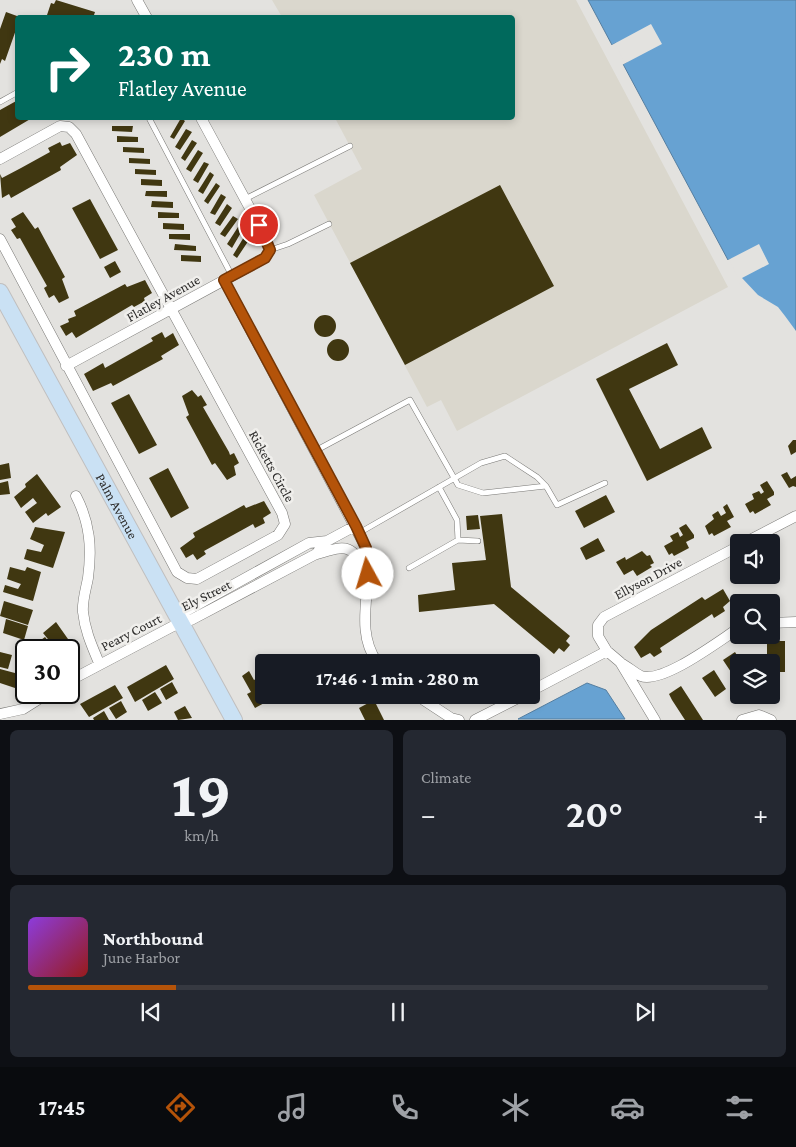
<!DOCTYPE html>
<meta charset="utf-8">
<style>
:root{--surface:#171b24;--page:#242831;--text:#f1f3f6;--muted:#9ea1a6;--line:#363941;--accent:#b45309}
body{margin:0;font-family:"Crimson Pro",serif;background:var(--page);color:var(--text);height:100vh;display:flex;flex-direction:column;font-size:19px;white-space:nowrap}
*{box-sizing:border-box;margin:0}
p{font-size:16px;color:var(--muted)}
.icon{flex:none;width:28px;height:28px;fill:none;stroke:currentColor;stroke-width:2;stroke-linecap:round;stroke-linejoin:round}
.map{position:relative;height:720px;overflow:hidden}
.panel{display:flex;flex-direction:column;gap:10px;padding:10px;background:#0d0f14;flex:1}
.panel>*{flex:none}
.guide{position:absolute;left:15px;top:15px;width:500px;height:105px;border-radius:5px;box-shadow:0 2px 8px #0003;background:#00695c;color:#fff;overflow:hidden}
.buttons{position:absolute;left:730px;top:534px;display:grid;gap:10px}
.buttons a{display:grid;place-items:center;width:50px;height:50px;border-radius:5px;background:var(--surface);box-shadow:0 2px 8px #0003;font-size:25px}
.speed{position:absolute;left:15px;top:639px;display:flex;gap:10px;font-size:25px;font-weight:700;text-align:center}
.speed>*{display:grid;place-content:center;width:65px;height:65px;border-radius:50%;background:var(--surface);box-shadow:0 2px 8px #0003;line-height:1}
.speed .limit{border:2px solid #111;border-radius:8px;background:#fff;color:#111}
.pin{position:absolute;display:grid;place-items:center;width:42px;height:42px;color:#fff;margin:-21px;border:2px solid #fff;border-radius:50%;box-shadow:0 1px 5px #0007}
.me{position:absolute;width:55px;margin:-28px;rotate:354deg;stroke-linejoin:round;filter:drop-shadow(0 0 4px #0008)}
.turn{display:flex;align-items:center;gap:18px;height:105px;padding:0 20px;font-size:22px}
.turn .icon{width:65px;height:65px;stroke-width:2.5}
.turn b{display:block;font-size:35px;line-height:42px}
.big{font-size:38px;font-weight:700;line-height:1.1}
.panel .tile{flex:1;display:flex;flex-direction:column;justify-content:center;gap:8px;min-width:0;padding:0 18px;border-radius:8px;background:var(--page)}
.panel .dial{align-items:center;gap:0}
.dial b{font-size:65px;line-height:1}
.song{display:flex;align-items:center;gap:15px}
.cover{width:60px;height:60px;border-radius:8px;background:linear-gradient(135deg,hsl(270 70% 55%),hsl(0 70% 35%))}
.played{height:5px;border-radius:2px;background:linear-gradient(90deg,var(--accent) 20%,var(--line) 20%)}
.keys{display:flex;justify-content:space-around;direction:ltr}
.heat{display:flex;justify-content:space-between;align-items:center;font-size:28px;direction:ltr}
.panel .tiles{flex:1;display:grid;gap:10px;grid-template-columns:1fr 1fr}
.tile:last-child{grid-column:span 2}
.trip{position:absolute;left:255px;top:654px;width:285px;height:50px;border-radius:5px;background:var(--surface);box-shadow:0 2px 8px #0003;font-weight:700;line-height:50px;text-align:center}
.menu{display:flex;height:80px;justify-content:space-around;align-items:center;background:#090b0e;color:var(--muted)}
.menu .icon{width:35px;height:35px}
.menu .selected{color:var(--accent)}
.menu b{font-size:22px;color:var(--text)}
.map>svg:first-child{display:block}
.built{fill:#dad7cd}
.water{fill:#67a2d2;stroke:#557ea0}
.pier{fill:#e3e2df}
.building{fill:#403711}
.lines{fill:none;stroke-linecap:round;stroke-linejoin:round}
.service-casing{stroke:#797875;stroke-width:6}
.minor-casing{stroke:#797875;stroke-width:11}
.primary-casing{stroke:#c0bfbf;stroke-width:18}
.service{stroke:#fff;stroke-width:5}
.minor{stroke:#fff;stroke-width:10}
.primary{stroke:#cae1f4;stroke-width:16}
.route-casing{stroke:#753606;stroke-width:12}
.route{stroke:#b45309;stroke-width:9}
.labels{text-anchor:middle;stroke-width:5;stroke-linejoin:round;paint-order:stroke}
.street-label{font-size:14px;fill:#2c2b2a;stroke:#f0efec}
</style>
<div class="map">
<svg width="796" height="720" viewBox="0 0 796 720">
<rect width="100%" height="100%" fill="#e3e2df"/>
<path class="built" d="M272,0H576L728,287L457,431L441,400L427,407L314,195L362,169L335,118H512V18L282,17Z"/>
<path class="water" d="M588,0H796V336L780,315L758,299L741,278L731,259L728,260L623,64L627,62L616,43L612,45Z
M587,683L606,690L625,719H518Z"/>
<path class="pier" d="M651,24L662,44L620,66L624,61L616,46H610Z
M759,244L769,264L742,278L758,295L778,307L785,316L796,331V339L778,316L756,301L737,281L738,277L730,262L726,261Z"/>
<path class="building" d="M56,0L95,12L93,18H57L47,15L51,3L54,4Z
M6,12L17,16L18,24L5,61L2,59L0,64V29Z
M18,100V118H32L0,137V110Z
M181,118L185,121L174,139L170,137Z
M112,126H133L132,132L112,131Z
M186,129L192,132L180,150L175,147Z
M117,136L138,137V142H117Z
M192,140L197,143L185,161L181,158Z
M60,142L62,146L70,143L77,155L60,167L61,170L11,198L9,194L2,198L0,174L2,178L21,168L50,152L48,148Z
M123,147L144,148V153L123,152Z
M198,150L203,153L191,172L186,169Z
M129,158L150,159V164L129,163Z
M204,162L209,164L198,183L193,180Z
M135,169L156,170V175L135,174Z
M210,172L214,175L203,194L198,191Z
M141,179L162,180V186L141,185Z
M216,183L220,186L208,204L204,201Z
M500,185L554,286L405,365L350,263Z
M146,191H167V197L145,196Z
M221,194L226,197L215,215L210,213Z
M90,199L118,250L100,259L72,208Z
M152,201L173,202V208L151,207Z
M227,204L232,208L220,226L215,223Z
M23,212L35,229L38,227L65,277L62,279L69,298L59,303L54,295L49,298L44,288L47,286L20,238L17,239L11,230L16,227L11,219Z
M158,212L179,213V218H158Z
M233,216L238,219L225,237L220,234Z
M163,223L184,224V230L163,229Z
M238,227L243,229L232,248L227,244Z
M169,234H190V240L169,239Z
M244,237L249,240L237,258L233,255Z
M175,244L196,246V251L174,250Z
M181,255L201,256V262L181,261Z
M115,261L121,272L110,278L104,267Z
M145,280L152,293L144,298L145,301L134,307L132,305L76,338L72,332L66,336L60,326L69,322L68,319L76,316L74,311L125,284L127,287Z
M314 326a11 11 0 1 1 22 0a11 11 0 1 1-22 0Z
M162,332L165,338L173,333L179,345L161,356L163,359L113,386L111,383L93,391L84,374L103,363L105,368L153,341L151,338Z
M327 350a11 11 0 1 1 22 0a11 11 0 1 1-22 0Z
M667,343L678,365L629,389L660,449L702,427L712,448L647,481L596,379Z
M192,390L198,397L201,395L207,405L203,407L229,452L230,455L234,453L239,463L234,466L236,475L227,480L215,463L212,465L186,417L189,415L182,396Z
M129,394L157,445L139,454L111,403Z
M793,440H796V452L791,455L788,446Z
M9,463L11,478L0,480V465Z
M168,468L189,508L171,518L149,478Z
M787,472L791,479L796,476V487L793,486L789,488L781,475Z
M37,474L61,507L48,516L46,513L33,523L25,512L37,503L33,498L21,508L14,497L26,487L25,484Z
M8,481L10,494L0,495V483Z
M767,481L774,492V495L767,499L771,505L755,514L753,511L750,513L745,504L754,499L752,494L759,491L761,494L764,492L760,485Z
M606,495L615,512L584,528L575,511Z
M264,501L271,513L263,518L265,523L255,528L253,524L204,551L206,554L197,560L193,554L186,558L180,548L195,537L193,533L244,505L246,508Z
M727,504L734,517L727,521L731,527L714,536L712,533L709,535L705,526L714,519L712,515L718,511L721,516L726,513L723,507Z
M502,514L511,587L570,636L566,641L570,645L564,652L559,648L554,654L494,604L419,612L418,595L455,590L452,563L486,560L480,516Z
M478,515L480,529L467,530L466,516Z
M686,524L694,535V538L686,542L689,548L674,556L672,553L669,555L664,546L673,541L670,536L678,532L680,537L683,535L679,528Z
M35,527L65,532L53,568L24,559L27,549L41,552L44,545L30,539Z
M598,538L605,551L586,560L580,548Z
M642,551L647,556L650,555L654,563L650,565L652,567L637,576L633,570L624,575L616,562L625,557L626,560Z
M10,567L25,571L27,567L41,572L33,601L3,592L5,585L18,589L21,584L7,579Z
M723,589L730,601L723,607L725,611L714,618L712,614L660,648L662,652L654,657L650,653L641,658L634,647L651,630L702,597L705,600Z
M4,601L33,610L28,625L0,616Z
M6,619L28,626L24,640L3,633Z
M56,622L68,639L56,649L43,633Z
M45,637L53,647L49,650H38L34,645Z
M767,641H785V672H771V662H767Z
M0,652L12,655L8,669L0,667Z
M735,652L741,662H739L737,681L723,660Z
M19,657L26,659V674L15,671Z
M166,665L174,679L135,702L127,687Z
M0,669L26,676L21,690L0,683Z
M714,670L726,689L715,697L702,678Z
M249,671L254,680L264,674V695H279L255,708L247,694L251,692L242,676Z
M172,682L178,693L166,700L160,689Z
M115,685L123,698L89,717L80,704Z
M681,686L703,720H685L672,700L669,694Z
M155,692L162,703L148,711L142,700Z
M374,700L384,720H365L359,708Z
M121,701L127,712L116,719L109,708Z
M185,706L192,718L178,720L174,712Z
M104,711L109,720H94L93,718Z"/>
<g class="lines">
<g class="service-casing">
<path id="service" d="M0,102L18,92
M149,118L232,276
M245,199L350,146
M270,250L288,244L329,224
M315,451L410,400L458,485L483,493L546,486L557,505L605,483
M359,533L481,463L505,456L537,477L546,486
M458,540L478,541
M409,568L458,540L457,520L439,487"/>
</g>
<g class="minor-casing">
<path id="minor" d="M137,0L147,18
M0,159L60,126L69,127L76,134L282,513L285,524L278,535L197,579L187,578L177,572L0,239
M224,280L366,548C374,587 353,628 377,662
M66,366L265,258L270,250L266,238L201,118
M76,496C90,523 92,548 88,578C86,589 82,601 83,612C85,631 92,646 99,663
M746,542L796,516
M317,554C349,544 351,545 368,574
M179,623L186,611L309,543L327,541L355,526
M771,623L796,622
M621,663C628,667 635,673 641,676C663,684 720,640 739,628
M69,681L179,623L191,620L316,554L327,541
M531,691L607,651
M416,695L451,718L459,720
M0,714L23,709L50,692
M475,720L524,695
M655,720L620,662L607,651L598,636V625L604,617L739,546
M742,720L759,715L771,720"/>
</g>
<g class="primary-casing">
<g id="primary">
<path id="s1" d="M0,292L234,720"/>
</g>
</g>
<use href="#service" class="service"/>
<use href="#minor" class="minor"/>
<use href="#primary" class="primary"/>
</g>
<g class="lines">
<g class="route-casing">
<path id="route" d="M259,225L270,250L265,258L224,280L356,526L366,548L368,574"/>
</g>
<use href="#route" class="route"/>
</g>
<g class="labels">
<g class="street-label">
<text transform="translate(163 298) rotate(-29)" y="5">Flatley Avenue</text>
<text transform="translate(272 466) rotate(61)" y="5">Ricketts Circle</text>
<text dy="5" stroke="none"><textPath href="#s1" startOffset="244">Palm Avenue</textPath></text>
<text transform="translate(648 578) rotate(-28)" y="5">Ellyson Drive</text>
<text transform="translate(206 595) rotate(-26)" y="5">Ely Street</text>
<text transform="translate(131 632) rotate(-27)" y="5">Peary Court</text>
</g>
</g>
</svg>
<div class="buttons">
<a><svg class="icon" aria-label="sound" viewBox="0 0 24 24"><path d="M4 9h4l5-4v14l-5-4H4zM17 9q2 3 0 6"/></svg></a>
<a><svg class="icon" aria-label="search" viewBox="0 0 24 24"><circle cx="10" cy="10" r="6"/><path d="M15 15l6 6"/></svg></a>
<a><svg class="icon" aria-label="layers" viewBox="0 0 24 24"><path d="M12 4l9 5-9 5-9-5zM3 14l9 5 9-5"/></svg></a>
</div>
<div class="speed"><div class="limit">30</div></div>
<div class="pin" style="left:259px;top:225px;background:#d93025"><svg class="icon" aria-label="arrive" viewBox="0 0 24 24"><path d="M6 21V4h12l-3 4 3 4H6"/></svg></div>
<svg class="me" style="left:368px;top:574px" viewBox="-20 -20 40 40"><circle r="19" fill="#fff"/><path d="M0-13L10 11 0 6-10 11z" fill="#b45309"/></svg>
<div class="trip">17:46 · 1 min · 280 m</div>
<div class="guide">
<div class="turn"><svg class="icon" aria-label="right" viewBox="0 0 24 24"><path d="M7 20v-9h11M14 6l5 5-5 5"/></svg><div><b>230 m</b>Flatley Avenue</div></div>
</div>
</div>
<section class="panel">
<div class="tiles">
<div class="tile dial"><b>19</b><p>km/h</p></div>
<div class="tile"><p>Climate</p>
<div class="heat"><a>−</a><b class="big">20°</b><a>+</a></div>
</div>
<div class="tile">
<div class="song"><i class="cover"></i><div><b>Northbound</b><p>June Harbor</p></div></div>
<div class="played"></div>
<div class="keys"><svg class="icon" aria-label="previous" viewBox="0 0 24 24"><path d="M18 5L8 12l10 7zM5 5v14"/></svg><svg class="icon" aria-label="pause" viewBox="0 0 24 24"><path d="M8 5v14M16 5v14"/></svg><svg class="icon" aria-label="next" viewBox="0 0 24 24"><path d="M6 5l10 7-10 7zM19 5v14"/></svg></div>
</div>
</div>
</section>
<nav class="menu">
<b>17:45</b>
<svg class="icon selected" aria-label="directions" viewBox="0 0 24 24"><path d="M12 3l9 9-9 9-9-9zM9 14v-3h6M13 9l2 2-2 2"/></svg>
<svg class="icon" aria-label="music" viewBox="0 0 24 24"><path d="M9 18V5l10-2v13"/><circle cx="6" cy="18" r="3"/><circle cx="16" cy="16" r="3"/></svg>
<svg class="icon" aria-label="phone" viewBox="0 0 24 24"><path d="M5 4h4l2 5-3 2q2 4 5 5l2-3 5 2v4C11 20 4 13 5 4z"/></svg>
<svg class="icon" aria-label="climate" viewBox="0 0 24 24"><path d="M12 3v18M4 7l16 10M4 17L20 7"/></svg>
<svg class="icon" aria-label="car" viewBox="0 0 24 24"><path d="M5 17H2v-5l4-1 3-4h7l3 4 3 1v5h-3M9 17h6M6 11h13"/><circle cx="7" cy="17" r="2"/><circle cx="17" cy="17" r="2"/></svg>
<svg class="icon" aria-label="filters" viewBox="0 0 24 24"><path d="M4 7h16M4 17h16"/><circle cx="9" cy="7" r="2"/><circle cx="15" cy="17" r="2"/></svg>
</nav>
